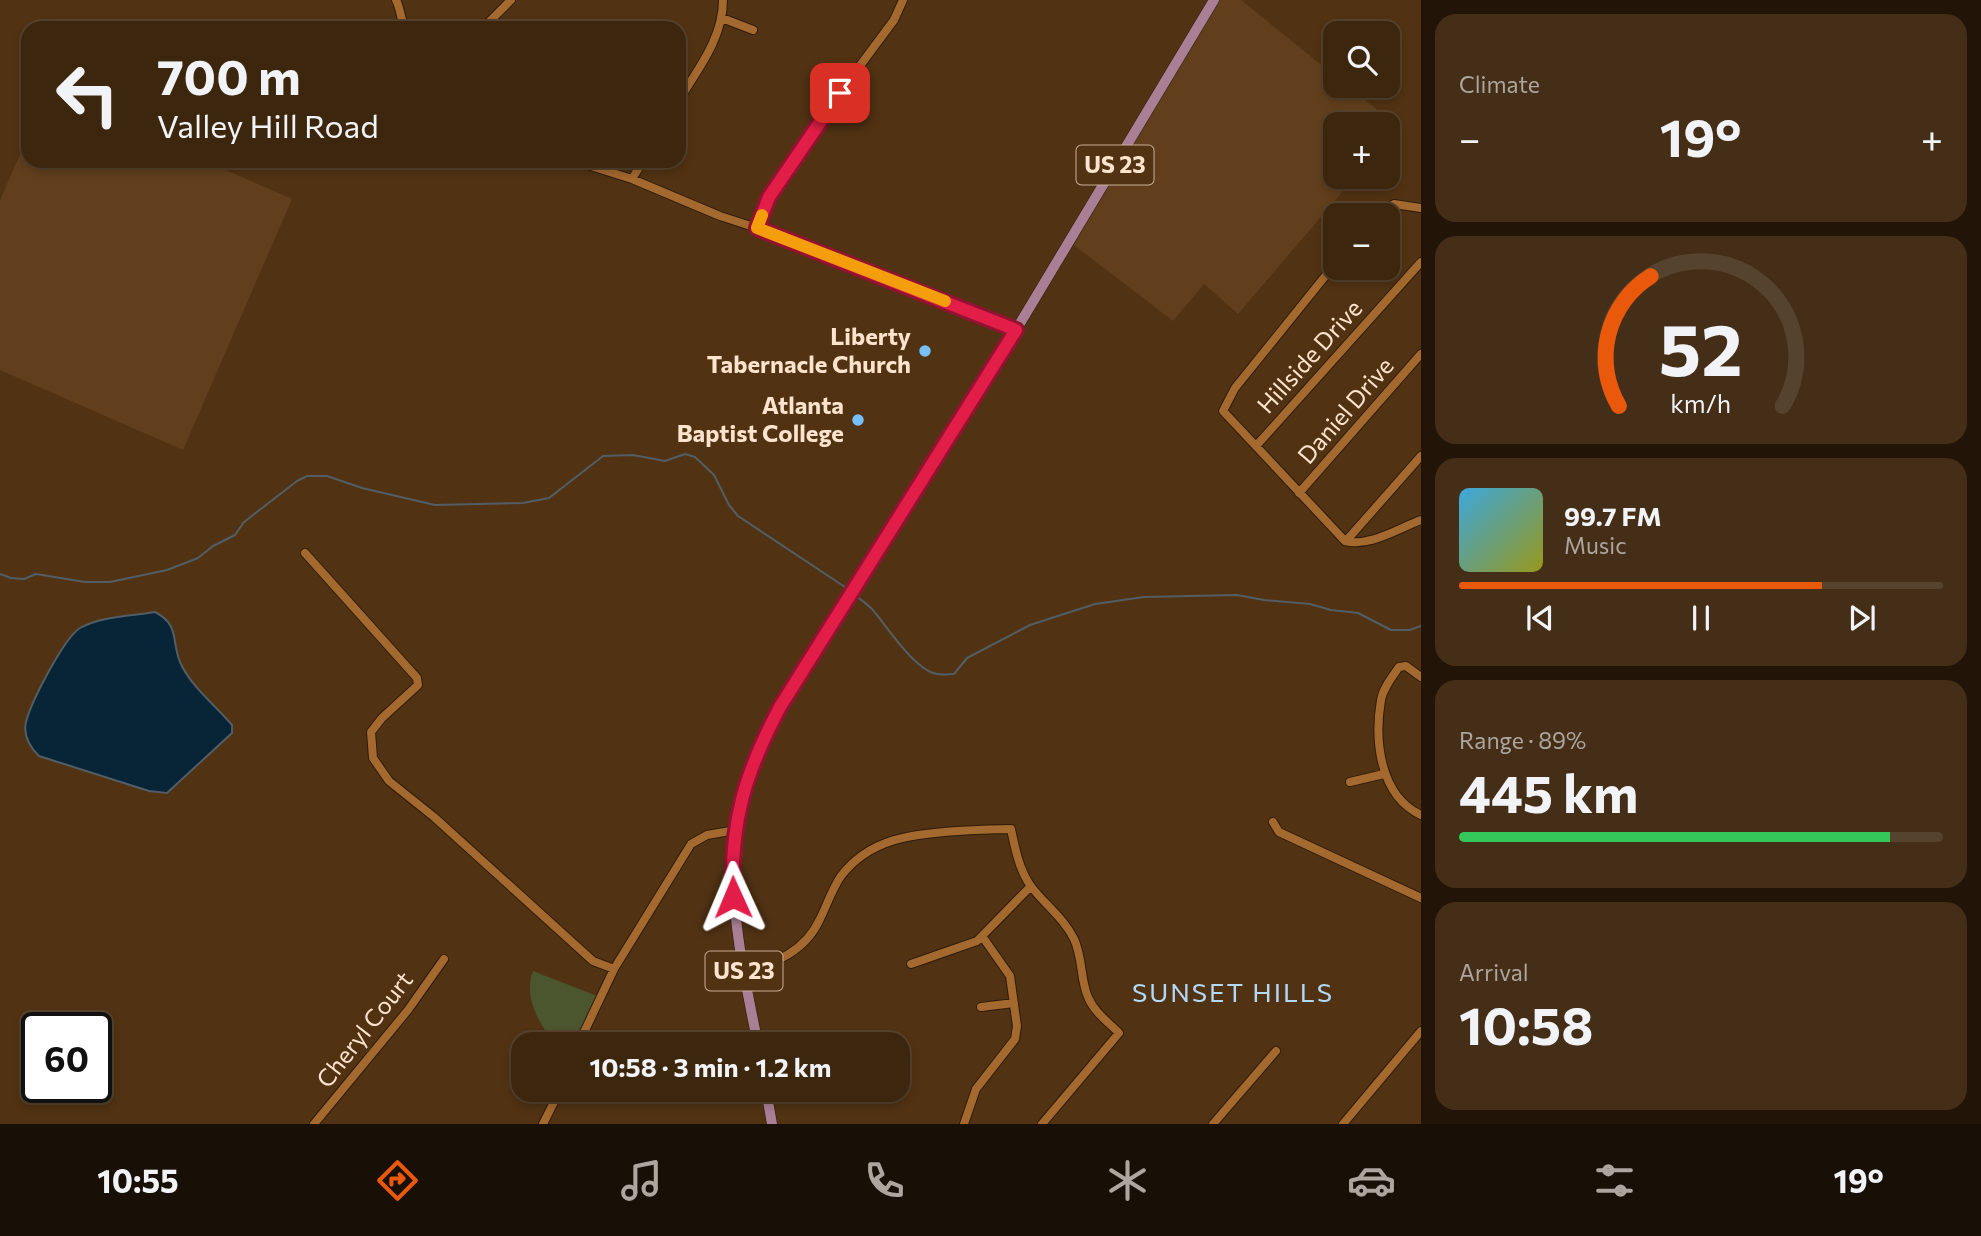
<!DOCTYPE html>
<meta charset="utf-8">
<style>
:root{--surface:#3d260e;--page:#442e17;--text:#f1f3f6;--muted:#ada59e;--line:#56432e;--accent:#ea580c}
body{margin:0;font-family:Commissioner,sans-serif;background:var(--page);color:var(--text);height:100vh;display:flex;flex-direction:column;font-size:26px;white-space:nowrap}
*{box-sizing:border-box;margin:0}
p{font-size:23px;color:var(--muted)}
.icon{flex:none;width:38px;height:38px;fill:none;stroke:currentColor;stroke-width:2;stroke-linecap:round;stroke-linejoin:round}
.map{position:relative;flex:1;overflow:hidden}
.panel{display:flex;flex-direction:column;gap:14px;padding:14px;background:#221508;width:560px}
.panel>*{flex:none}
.banner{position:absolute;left:21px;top:21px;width:665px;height:147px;border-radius:21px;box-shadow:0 4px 10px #0003,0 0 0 2px var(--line);background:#3d260e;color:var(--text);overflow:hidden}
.buttons{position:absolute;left:1323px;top:21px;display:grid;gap:14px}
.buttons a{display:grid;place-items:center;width:77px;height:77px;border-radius:14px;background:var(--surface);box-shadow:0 4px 10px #0003,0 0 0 2px var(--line);font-size:35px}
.speed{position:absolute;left:21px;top:1012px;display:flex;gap:14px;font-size:35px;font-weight:700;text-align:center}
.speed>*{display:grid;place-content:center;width:91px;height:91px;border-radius:50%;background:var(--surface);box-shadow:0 4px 10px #0003,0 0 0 2px var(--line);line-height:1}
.speed .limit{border:4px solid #111;border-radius:10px;background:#fff;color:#111}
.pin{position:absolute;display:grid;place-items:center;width:60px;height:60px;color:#fff;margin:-30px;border-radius:14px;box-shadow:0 4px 10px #0006}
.me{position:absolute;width:77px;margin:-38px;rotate:359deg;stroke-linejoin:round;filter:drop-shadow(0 0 5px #0008)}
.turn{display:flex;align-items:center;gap:24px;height:147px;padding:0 21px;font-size:32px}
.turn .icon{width:91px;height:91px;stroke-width:2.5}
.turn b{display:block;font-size:49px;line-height:60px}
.big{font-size:52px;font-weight:700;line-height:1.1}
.panel .card{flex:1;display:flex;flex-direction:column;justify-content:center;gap:10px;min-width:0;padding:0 24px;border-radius:21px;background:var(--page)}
.panel .dial{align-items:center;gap:0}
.dial svg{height:182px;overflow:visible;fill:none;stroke:var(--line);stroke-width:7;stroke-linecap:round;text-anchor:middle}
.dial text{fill:var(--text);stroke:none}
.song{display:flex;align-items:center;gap:21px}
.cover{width:84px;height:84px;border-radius:10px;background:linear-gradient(135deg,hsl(200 70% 55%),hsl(60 70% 35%))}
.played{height:7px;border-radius:4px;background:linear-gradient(90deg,var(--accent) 75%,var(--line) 75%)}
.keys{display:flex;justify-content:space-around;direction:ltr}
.heat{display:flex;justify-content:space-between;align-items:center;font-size:38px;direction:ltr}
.charge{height:10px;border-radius:5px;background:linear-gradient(90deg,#34c759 89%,var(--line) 0)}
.trip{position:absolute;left:511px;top:1032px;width:399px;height:70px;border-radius:21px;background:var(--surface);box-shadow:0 4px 10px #0003,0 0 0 2px var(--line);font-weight:700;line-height:70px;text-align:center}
.menu{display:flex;height:112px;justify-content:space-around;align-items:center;background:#180f06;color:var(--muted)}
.menu .icon{width:49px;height:49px}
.menu .on{color:var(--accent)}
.menu b{font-size:32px;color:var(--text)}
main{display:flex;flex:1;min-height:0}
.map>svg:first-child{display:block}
.built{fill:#613f1c}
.green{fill:#4b562f}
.water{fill:#082437;stroke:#525e64;stroke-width:2}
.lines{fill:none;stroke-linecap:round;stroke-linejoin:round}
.stream{stroke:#525e64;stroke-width:2}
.minor-casing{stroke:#2f1c0a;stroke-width:10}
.major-casing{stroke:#2f1c0a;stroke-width:11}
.minor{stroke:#a4692f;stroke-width:8}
.major{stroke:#a97f96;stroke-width:10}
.route-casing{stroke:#92132f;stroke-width:18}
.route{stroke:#e11d48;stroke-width:12}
.slow{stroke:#f59e0b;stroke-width:12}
.poi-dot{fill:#76c0f7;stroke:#513213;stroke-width:2.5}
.labels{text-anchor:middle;stroke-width:7;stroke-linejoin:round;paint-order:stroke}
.shield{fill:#513213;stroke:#cbaf95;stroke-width:2}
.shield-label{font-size:23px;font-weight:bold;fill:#ffe4cd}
.poi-label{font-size:24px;font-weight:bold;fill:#ffe4cd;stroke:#513213;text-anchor:end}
.street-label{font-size:24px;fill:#ffe4cd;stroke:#513213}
.neighbourhood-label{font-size:26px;letter-spacing:2px;fill:#b2d9f8;stroke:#513213}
</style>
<main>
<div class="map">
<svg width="1421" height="1124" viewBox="0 0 1421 1124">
<rect width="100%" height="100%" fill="#513213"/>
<path class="built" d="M1214,0H1241L1335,76V86H1347L1398,126L1388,138V124H1335V177H1355L1238,314L1204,284L1173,321L1074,245Z
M28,136V161H205L292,199L183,450L0,370V200Z"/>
<path class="green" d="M533,971L597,996L575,1045H557C539,1026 523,996 533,971Z"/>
<path class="water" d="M155,612C180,625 171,640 180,662C191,687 215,705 232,725V733L167,793L149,791L39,756C30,747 23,735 26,722C31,702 64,638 80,628C101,616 132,616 155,612Z"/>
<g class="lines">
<path class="stream" d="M0,574L11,578L24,579L36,574L85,582H110L167,570L198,558L213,546L235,535L244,522L297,481L307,476H327L362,488L435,505L523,503L549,498L603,456L633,455L665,461L685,454L695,457L714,475L729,505L738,516L848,589
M855,595C861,600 867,604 872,609C887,626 914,670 937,674C942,675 949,674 954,674L967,658L1030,625L1095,604L1144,597L1237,595L1264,600L1310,604L1331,610L1358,613L1391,630H1410L1421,626"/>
<g class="minor-casing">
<path id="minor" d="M396,0C401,9 400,20 406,28
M722,18L753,30
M483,28L511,0
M679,100C698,69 723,38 723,0
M575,161L632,179L720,216L757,228L1016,330
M632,179L643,161
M1377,215L1394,204L1421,208
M757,228L769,196L827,110L894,20L903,0
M1335,264L1235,388L1223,411L1345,541C1370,547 1397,529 1421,520
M1256,446L1421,262
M1299,493L1421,354
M1346,541L1421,456
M305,553L417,678L418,685L382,718L371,732L373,758L389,781L434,817L593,961L614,969
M1421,677L1406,666L1399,667C1392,677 1383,688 1381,700C1374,741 1380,796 1421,815
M1350,782L1384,774
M1273,822L1279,832L1421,898
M911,964L977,941L1031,886
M744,973C776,962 805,952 820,919C827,905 832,889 841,876C870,838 913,834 957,831C975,830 993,829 1011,829C1015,848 1019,869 1030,885C1044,904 1064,918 1074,939C1083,958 1080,979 1088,997C1094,1012 1108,1022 1119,1033L1042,1124
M981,1007L1014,1003
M578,1045L614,969L691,844L707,835L736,830
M314,1124L408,1010L444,959
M543,1124L560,1090
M964,1124L976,1089L1015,1039L1017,1026L1010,976L982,936
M1213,1124L1276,1051
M1343,1124L1421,1031"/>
</g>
<g class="major-casing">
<path id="major" d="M758,1045C740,954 717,860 750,770C758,748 769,728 780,707L1016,330L1214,0
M766,1090L772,1124"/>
</g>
<use href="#minor" class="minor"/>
<use href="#major" class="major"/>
</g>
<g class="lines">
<g class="route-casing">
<path id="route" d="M733,897C730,822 745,773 780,707L1016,330L757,228L769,197L840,93"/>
</g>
<use href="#route" class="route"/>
<path class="slow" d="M762,215L757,228L945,301"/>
</g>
<g class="poi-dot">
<circle cx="925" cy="351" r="7"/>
<circle cx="858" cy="420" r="7"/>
</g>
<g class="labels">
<g class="shield">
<rect x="1076.5" y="145.5" width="77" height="39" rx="5"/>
<rect x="705.5" y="951.5" width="77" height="39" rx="5"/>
</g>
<g class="shield-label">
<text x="1115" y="173">US 23</text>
<text x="744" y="979">US 23</text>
</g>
<g class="poi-label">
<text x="911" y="345">Liberty<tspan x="911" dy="28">Tabernacle Church</tspan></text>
<text x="844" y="414">Atlanta<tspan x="844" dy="28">Baptist College</tspan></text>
</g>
<g class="street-label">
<text transform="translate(1310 357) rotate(-48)" y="8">Hillside Drive</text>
<text transform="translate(1346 411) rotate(-49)" y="8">Daniel Drive</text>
<text transform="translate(365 1030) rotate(-52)" y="8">Cheryl Court</text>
</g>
<g class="neighbourhood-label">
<text x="1233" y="1002">SUNSET HILLS</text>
</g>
</g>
</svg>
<div class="buttons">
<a><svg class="icon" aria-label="search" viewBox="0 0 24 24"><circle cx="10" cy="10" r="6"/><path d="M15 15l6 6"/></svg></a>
<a>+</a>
<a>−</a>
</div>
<div class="speed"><div class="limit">60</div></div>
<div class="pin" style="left:840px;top:93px;background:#d93025"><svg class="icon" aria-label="arrive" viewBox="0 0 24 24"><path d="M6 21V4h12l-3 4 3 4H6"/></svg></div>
<svg class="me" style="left:733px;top:897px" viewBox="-20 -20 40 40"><path d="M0-17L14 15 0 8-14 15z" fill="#e11d48" stroke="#fff" stroke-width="4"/></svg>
<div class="trip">10:58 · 3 min · 1.2 km</div>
<div class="banner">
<div class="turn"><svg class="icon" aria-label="left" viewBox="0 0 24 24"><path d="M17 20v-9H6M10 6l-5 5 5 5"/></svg><div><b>700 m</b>Valley Hill Road</div></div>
</div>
</div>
<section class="panel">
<div class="card"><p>Climate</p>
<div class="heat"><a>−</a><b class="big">19°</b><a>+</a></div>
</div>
<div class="card dial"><svg viewBox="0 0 100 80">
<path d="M14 69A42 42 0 1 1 86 69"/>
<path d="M14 69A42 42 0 0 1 28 12" stroke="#ea580c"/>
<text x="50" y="56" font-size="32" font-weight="700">52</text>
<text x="50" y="72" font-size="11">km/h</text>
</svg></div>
<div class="card">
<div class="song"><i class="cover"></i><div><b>99.7 FM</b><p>Music</p></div></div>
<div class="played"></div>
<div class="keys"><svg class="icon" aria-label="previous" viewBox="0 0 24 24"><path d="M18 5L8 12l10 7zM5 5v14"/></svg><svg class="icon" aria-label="pause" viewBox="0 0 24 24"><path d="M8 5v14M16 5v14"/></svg><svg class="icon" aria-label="next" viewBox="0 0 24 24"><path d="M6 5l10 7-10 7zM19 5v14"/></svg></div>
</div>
<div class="card"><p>Range · 89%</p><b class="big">445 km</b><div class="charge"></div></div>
<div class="card"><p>Arrival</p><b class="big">10:58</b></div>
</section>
</main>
<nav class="menu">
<b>10:55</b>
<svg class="icon on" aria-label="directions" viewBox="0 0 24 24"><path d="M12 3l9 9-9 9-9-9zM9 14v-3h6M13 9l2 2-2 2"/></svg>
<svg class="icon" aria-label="music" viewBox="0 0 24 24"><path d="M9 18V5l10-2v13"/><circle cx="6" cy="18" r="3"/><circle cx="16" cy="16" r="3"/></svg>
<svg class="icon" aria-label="phone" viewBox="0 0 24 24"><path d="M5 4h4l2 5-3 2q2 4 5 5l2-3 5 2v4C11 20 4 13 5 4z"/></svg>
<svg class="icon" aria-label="climate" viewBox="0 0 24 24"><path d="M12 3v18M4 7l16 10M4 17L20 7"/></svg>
<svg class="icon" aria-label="car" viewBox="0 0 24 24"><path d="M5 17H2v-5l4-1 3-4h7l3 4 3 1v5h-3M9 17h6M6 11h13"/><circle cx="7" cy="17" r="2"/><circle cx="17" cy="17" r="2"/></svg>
<svg class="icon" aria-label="filters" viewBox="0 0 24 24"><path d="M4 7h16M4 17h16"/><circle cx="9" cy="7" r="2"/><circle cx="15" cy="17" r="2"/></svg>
<b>19°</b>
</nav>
